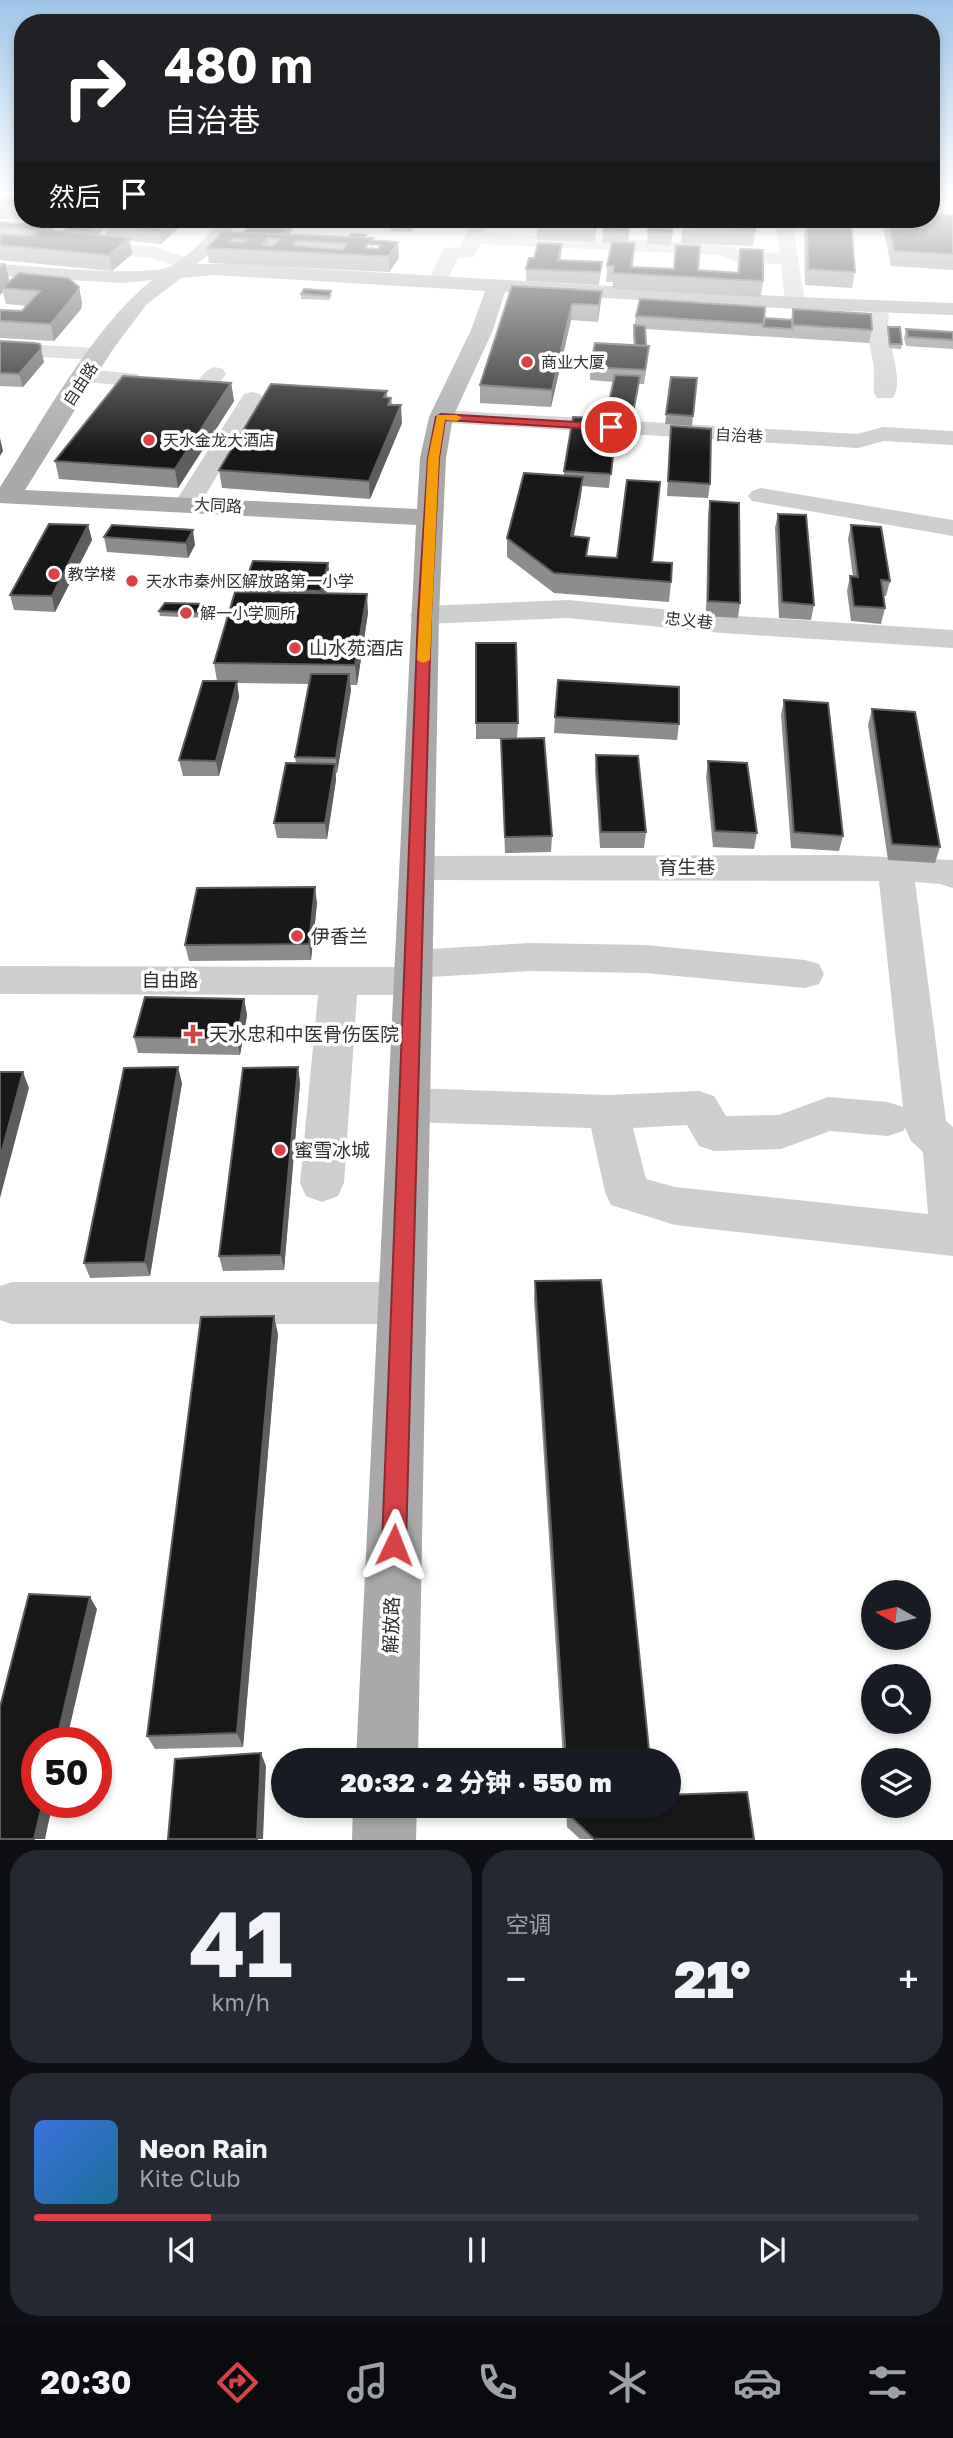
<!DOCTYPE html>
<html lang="zh">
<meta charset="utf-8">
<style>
:root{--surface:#171b24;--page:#242831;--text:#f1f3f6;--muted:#9ea1a6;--line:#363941;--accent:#d84247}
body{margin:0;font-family:"Golos Text","Noto Sans SC",sans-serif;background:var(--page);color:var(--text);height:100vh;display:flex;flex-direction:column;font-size:26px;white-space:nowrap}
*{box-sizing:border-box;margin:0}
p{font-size:23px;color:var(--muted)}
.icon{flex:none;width:38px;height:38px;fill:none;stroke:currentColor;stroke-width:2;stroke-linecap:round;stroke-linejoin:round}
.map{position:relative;height:1840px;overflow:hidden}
.panel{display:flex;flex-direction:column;gap:10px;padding:10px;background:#0d0f14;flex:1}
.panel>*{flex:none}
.top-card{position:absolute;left:14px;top:14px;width:926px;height:214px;border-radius:28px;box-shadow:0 4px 10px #0003;background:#202124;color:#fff;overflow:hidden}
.needle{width:46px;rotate:278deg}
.buttons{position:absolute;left:861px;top:1580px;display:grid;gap:14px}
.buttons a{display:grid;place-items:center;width:70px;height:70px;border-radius:50%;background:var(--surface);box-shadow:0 4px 10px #0003;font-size:35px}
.speed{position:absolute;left:21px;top:1727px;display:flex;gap:14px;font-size:35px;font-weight:700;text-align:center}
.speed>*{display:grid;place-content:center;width:91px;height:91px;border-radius:50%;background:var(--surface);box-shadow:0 4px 10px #0003;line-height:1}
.speed .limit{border:10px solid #d22;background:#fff;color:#111}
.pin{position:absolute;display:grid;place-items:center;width:60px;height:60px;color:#fff;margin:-30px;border:4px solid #fff;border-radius:50%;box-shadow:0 2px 7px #0007}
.me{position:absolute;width:77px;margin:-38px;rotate:2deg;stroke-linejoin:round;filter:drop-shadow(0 0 5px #0008)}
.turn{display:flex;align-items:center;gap:24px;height:147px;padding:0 35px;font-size:32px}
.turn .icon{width:91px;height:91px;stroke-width:2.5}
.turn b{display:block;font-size:49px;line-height:60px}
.then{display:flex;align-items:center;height:66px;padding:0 35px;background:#0003;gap:14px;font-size:26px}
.big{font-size:52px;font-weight:800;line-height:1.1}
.panel .card{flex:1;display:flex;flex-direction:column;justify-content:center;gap:10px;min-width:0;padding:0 24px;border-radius:28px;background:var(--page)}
.panel .dial{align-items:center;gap:0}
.dial b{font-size:91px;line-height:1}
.song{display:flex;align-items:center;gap:21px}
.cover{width:84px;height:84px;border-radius:10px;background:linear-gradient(135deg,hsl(220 70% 55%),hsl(200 70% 35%))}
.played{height:7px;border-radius:4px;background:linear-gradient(90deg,var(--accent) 20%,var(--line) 20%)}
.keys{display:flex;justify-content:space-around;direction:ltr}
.heat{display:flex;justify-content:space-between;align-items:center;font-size:38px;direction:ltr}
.panel .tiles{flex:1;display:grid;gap:10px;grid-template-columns:1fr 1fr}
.card:last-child{grid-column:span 2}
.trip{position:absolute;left:271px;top:1748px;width:410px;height:70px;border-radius:35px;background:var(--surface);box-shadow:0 4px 10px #0003;font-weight:800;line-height:70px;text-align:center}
.dock{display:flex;height:112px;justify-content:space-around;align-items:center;background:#090b0e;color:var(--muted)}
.dock .icon{width:49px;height:49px}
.dock .current{color:var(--accent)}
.dock b{font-size:32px;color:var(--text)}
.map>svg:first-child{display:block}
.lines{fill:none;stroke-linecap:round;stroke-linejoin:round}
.minor{fill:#cecece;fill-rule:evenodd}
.major{fill:#a9a9a9;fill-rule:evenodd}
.wall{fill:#8c8c8c;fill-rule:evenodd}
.shaded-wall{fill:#5d5d5d}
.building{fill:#181818;stroke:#5d5d5d;stroke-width:2;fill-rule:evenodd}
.route{fill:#d84247;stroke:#8c2b2e;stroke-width:2}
.slow{fill:#f59e0b}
.poi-dot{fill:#d84247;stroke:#fff;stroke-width:2.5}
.labels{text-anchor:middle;stroke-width:7;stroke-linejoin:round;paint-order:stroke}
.far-poi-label{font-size:16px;fill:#313131;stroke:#fff;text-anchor:start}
.far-street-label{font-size:16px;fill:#313131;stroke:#fff}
.poi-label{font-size:19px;fill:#313131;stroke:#fff;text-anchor:start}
.street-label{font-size:19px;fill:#313131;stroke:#fff}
</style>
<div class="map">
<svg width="953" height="1840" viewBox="0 0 953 1840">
<rect width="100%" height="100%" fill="#fff"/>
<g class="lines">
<path class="minor" d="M472,219H486L488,222L484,233L722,244L741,251L780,253L774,219H792L805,303L802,307H788L785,303L781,264L738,263L719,255L480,244L474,257L458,258L444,287H430L427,283L442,252L444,248L460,247Z
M0,233L155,247L191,259L193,263L184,269L152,258L0,245Z
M879,309L886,311L889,315C884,339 906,378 893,398H877L874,393V367L866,328L872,311Z
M0,343L99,348L107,349L110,354L107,359L99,360L0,355Z
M215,367L223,369L226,374L215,389H199L196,384C201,376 205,370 215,367Z
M84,369L138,374L141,379L138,384L130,386L76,381L73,376L76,371Z
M252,392L260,394L263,399L200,504L196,509L187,512L178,509L174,504L244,394Z
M441,410L857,434L883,427L953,431V445L884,441L858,448L433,422L429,417L433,412Z
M761,488L953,520V536L752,501L748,496L752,491Z
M568,600L722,615L953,630V648L722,633L568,618L424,624L414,621L410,615L414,609L424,606Z
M842,855L953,860V888L940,884L915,882L946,1121L953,1127V1256L675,1225L611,1205L605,1192L591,1128L409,1122L394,1117L388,1105L394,1093L409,1088L608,1095L699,1091L714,1096L726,1116L779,1115L828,1097L888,1102L903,1107L879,881L417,880L405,877L399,868L405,859L417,856ZM687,1125L699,1146L714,1151L781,1149L830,1131L888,1136L903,1131L905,1128L911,1141L923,1152L928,1214L675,1187L646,1179L633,1128Z
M530,943L645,945L805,960L819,964L824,974L819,984L805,988L645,973L530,971L430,977L432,981L427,991L413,995H357L344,1183L338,1196L322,1202L306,1196L300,1183L318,995L0,994V966L397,967L395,964L401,954L414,950Z
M12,1282H402L419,1288L426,1303L419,1318L402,1324H12L0,1320V1286Z"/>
<path class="major" d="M223,219H242L214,251L197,264H235L795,297L953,303V315L795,309L505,292L493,330L453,417L446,458L439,615L418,1760H356L416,525L0,503V487C42,422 92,328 152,280L122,283L0,276V264C32,266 148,278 171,266C191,255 208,235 223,219ZM214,275L485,291L471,330L429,417L420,458L417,509L25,490L111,352L146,305L181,278Z
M353,1806H417L416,1840H352Z"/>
</g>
<path class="wall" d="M0,195L23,196V219H69L67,221L0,219Z
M941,195H953V200L943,199Z
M953,215V270L891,266L884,232L886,222L864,221V219H931Z
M137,219H188L161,244L130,241L132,254L112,271L0,260V222L53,226L54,231L65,232V230L109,221L110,223L135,221ZM105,229L106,236L97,235L100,232Z
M262,219H285L283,221L292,230L287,235L366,238L373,240L398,242L399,258L389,272L209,263L207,248L243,233ZM234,239H242L243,242L231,241ZM368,244H371L372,248H365ZM373,244L381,245L378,249H373Z
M422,219H457L455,223L422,221Z
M498,219H534L532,226L498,224Z
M598,219L594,242L537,240V224Z
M605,219H631L628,242L634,258L633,267L737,272L740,249L763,281L761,297L612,289L613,282H606L607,266L612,243H602Z
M674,219L671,245L647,244L648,232Z
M684,219L755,231L753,246L681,243Z
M807,219L855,272L852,288L805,285L804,234Z
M414,222L415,226L410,232L391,231V227Z
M561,256L560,260L602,262L599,285L526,281V269Z
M0,263H5L10,282L79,287L82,303L81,309L54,341L0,338V310L22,311L27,306L6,304L3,292L0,295Z
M512,286L602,291L600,307L598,322L571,320L551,407L480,403V385Z
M301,294L332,295L329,300L301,299Z
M793,309L872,330L869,343L645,329L648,359L644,384H639L632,422L617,421L609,488L582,486L581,495L574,536L588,556L652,562L671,582L669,602L554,593L507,557V538L564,475V471L607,419L614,382L590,380V367L634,345L633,334L636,316L764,318L791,319Z
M888,327L902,344L901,349L889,348L887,331Z
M906,329L953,332V349L906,346L904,338Z
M0,341L44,362L23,387L0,386Z
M671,377L697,378L692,426L665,424Z
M231,383L234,401L178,488L59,479L55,461Z
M387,391V397L391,398L392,405L402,423L370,499L222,488L219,470Z
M671,426L710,484L708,498L667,496Z
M710,501L740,603L738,618L706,616L708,515Z
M778,514L814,605L811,620L779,618L775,528Z
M88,525L92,540L55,612L14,610L10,595Z
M112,525L195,545L188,558L107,552L104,537Z
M851,525L890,581L886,596H883L885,608L881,624L851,621L847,591L850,576L853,577L848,539Z
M328,563L330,578L326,593L368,613L357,685H350L351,690L337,773H336V780L327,839L277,838L274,823L296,763L295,757L309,684L237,683L239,697L219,776H183L179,760L217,681L214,663L244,592L243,588Z
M212,610L206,618L160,616L159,611Z
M476,643L518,723L517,738L552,836L551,852L505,853L501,739H476Z
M784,700L843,836L839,851L791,848L781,715Z
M872,709L940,847L935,863L888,860L868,725Z
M555,717L679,724L677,740L554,733Z
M596,755L646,832L644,848H600L595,771Z
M708,761L757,833L754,849L713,847L706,777Z
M317,903L311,960L189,961L185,945Z
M244,999L247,1015L240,1055L138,1053L134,1037Z
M298,1067L300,1083L284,1270L223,1271L219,1256Z
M182,1083L150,1276L90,1278L84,1263Z
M535,1281L650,1760H563L534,1300Z
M278,1334L243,1747L155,1749L147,1736Z
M566,1806H668L754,1839H580L567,1827Z"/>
<path class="shaded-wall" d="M105,219H111L109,221L110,224L104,227L105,229L91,240L90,232Z
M173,219H188L161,244L159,232Z
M596,219H598L594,242L595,227Z
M291,222L292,230L280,243L279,239L277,237Z
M414,222L415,226L410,232L409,228Z
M53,226L55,234L40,230Z
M129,238L132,254L112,271L109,255Z
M268,238L270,251L262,245Z
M398,242L399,258L389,272V256Z
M562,244L561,256L558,273V260Z
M5,263L10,285L2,288L3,292L0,295V268Z
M79,287L82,303L81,309L54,341L51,324Z
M602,291L600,307L598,322L599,305Z
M572,304L571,320L551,407L552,390Z
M41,349L44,362L23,387L19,374Z
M231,383L234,401L178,488L175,469Z
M401,405L402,423L370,499L369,481Z
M0,438L3,451L0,456Z
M583,477L581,495L570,555L571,536Z
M88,525L92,540L55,612L52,596Z
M193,530L195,545L188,558L186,543Z
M328,563L330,578L323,606L321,591Z
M367,594L368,613L357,685L355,665Z
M211,604L212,610L206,618L205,613Z
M349,674L351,690L337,773L336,758Z
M237,681L239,697L219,776L216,761Z
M335,764L336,780L327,839L325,823Z
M315,887L317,903L311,960L309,944Z
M244,999L247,1015L240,1055L237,1039Z
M178,1067L182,1083L150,1276L145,1262Z
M298,1067L300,1083L284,1270L281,1255Z
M23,1072L29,1088L0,1198V1158Z
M274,1316L278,1334L243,1747L237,1733Z
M90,1597L97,1609L66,1743H56Z
M261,1753L266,1766L263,1839H257Z
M43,1802H53L45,1839H34Z"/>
<path class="building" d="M0,195L23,196V204H0Z
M931,214L953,215V254L894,251L888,219H931Z
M78,219H105L90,232L65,230Z
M114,219L135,221L137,219H173L159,232L104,227Z
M256,219L291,222L280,234L243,233Z
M539,219H596L595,227L537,224Z
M605,219H630L628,232L603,231Z
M650,219H673L672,233L648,232Z
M684,219H755V231L683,227Z
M807,219L851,221L855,272L808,269Z
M396,220L414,222L409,228L391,227Z
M0,222L53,226L40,230L0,227Z
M41,230L129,238L109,255L0,245V234L32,236Z
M222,232L373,238L371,240L398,242L389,256L207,248ZM268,238L279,239L273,246L262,245ZM234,239L247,240L244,242L231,241ZM296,241L347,244L342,250L293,245ZM368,244L381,245L378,249L365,248Z
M351,234L366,235L364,237H349Z
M612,242L635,243L631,267L674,269L676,245L700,246L698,270L739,273L740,249L763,250V281L613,273L614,266H607Z
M538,243L562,244L558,260L602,262L600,272L526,269L529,258H534Z
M19,273L68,278L79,287L77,292L51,324L0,321V310L22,311L40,291L2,288Z
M512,286L602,291L599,305L572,304L552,390L480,385Z
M304,289L331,291L329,296L301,294Z
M640,299L765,307L764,324L636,316Z
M793,309L871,314L872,330L793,325Z
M764,318L792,320V329L763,327Z
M634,325L645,326L646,346L635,345Z
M888,327H900L902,344H890Z
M906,329L953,332V340L908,337Z
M0,341L34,343L40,344L41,349L19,374L0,373Z
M595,343L649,346L645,370L590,367Z
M615,375L640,376L633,413L607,411Z
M123,376L231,383L175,469L55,461Z
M671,377L697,378L693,416L666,414Z
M271,384L387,391L384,397L391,398L388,405H401L369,481L219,470Z
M573,417L617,419L611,474L564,471Z
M671,426L711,429L710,484L668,481Z
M524,473L583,477L571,536L589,538L586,556L617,558L627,480L660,482L652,562L672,563L671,582L554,573L507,538Z
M710,501L739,503L740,603L708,601Z
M778,514L806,515L814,605L782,602Z
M49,524L88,525L52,596L10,595Z
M112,525L193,530L186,543L104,537Z
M851,525L881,527L890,581L881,580L885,608L854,606L850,576L858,577Z
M253,561L328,563L321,591L243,588Z
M235,592L367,594L355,665L214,663Z
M165,603L211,604L205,613L159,611Z
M476,643H516L518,723H476Z
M311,674H349L336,758L295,757Z
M558,680L679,687V724L555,717Z
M203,681H237L216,761L179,760Z
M784,700L828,703L843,836L794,832Z
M872,709L915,712L940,847L892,844Z
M544,738L552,836L505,837L501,739Z
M596,755L638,756L646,832H601Z
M708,761L747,763L757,833L715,831Z
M286,763L335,764L325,823H274Z
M315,887L309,944L185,945L197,888Z
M145,997L244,999L237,1039L134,1037Z
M178,1067L145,1262L84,1263L124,1068Z
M298,1067L281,1255L219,1256L243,1068Z
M0,1072H23L0,1158Z
M601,1280L650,1760H566L535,1281Z
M274,1316L237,1733L147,1736L201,1317Z
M29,1594L90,1597L56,1743H37V1802H43L34,1839H0V1707Z
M261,1753L257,1839H168L175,1759Z
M747,1792L754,1839H594L569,1815V1806H668V1795Z"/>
<linearGradient id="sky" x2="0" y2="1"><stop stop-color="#9dc5e9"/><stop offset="0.43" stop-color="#fff"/><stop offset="1" stop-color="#fff" stop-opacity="0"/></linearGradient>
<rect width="953" height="453" fill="url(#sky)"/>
<path class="route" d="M441,414L611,424L616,427L611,430L445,420L439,458L431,615L406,1545L402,1553L394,1557L386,1553L382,1545L418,615L428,458L436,417Z"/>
<path class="slow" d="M437,415H457L462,418L457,421L445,420L439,458L430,660L423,663L417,660L428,458Z"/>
<g class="poi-dot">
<circle cx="527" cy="362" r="7"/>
<circle cx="149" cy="440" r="7"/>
<circle cx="54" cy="574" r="7"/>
<circle cx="132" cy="581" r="7"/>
<circle cx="186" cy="613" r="7"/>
<circle cx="295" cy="648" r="7"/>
<circle cx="297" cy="936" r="7"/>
<path d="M189.5 1023.5h7v7h7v7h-7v7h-7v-7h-7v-7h7z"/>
<circle cx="280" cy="1150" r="7"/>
</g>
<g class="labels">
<g class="far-poi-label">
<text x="541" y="368">商业大厦</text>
<text x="163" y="446">天水金龙大酒店</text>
<text x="68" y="580">教学楼</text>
<text x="146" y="587">天水市秦州区解放路第一小学</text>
<text x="200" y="619">解一小学厕所</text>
</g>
<g class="far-street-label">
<text transform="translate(80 384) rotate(-57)" y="6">自由路</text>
<text transform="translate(739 435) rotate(3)" y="6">自治巷</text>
<text transform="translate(218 505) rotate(3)" y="6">大同路</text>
<text transform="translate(689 620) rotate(6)" y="6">忠义巷</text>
</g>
<g class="poi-label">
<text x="309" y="655">山水苑酒店</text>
<text x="311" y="943">伊香兰</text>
<text x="209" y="1041">天水忠和中医骨伤医院</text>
<text x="294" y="1157">蜜雪冰城</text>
</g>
<g class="street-label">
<text x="687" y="874">育生巷</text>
<text x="170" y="987">自由路</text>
<text transform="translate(391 1625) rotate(-88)" y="7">解放路</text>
</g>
</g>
</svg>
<div class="buttons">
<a><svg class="needle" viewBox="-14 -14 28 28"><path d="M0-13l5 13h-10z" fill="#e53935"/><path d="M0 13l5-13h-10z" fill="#9ea1a6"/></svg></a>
<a><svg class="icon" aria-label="search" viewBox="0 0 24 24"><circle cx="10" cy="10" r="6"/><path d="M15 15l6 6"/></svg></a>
<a><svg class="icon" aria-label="layers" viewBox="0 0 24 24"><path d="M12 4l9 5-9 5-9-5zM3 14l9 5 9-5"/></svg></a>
</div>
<div class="speed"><div class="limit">50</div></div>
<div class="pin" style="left:611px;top:427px;background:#d93025"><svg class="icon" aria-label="arrive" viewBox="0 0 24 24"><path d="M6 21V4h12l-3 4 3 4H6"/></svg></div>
<svg class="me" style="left:394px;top:1545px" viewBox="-20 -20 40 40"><path d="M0-17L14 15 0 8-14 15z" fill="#d84247" stroke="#fff" stroke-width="4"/></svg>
<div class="trip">20:32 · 2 分钟 · 550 m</div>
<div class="top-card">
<div class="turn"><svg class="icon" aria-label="right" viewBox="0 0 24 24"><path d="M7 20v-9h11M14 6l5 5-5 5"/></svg><div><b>480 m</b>自治巷</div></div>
<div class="then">然后<svg class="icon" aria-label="arrive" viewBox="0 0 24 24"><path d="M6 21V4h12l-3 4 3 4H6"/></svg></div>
</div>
</div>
<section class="panel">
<div class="tiles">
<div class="card dial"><b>41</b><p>km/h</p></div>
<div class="card"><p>空调</p>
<div class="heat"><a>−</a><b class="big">21°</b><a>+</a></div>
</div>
<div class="card">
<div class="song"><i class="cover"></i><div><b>Neon Rain</b><p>Kite Club</p></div></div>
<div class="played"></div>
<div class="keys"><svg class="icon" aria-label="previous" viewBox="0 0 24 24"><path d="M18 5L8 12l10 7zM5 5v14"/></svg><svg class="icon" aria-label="pause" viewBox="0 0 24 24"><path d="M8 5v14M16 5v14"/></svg><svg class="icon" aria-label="next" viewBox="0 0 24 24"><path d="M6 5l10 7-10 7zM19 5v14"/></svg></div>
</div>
</div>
</section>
<nav class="dock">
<b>20:30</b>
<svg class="icon current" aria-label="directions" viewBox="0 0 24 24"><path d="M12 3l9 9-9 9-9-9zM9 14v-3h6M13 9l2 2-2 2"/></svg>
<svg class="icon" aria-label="music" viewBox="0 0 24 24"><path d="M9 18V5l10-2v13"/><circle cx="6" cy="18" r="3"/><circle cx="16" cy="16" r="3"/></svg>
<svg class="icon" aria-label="phone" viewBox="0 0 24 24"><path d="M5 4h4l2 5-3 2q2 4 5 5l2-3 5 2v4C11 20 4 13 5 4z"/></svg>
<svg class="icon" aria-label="climate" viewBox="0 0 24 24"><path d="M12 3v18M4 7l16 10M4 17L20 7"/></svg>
<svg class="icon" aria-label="car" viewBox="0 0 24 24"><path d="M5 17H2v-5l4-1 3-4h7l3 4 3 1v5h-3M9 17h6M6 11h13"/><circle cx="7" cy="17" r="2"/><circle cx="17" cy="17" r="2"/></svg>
<svg class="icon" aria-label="filters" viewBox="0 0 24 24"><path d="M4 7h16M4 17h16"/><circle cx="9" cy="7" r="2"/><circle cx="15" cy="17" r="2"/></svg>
</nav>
